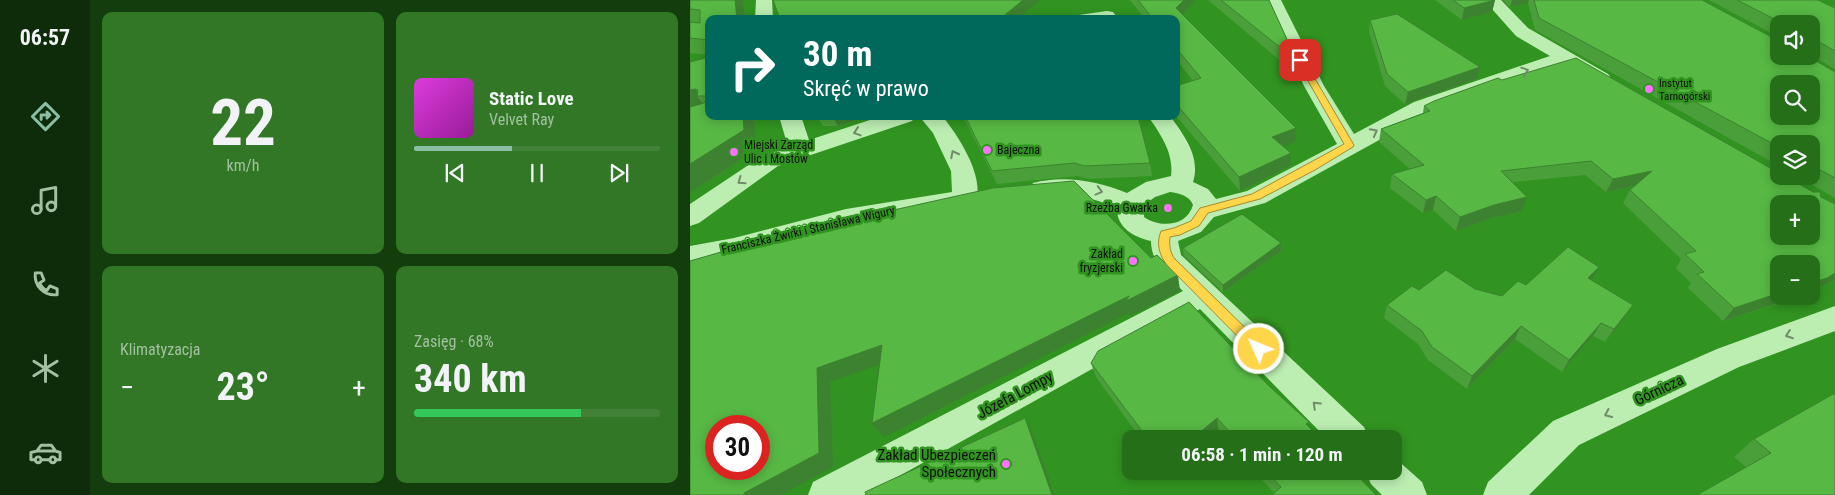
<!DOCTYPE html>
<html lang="pl">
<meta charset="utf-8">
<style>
:root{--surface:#256f18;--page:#317725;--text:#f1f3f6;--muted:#a3c1a2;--line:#428137;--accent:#8abfa5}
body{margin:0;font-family:"Roboto Condensed",sans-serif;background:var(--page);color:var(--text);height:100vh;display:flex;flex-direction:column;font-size:19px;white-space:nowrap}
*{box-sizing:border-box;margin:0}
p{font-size:16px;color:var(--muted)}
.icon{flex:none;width:28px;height:28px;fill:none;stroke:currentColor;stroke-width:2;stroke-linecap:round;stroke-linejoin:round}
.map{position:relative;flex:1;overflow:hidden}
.sheet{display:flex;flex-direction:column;gap:12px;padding:12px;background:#143d0d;width:600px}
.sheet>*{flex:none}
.guide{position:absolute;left:15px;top:15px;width:475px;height:105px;border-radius:10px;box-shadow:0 2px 12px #0003;background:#00695c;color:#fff;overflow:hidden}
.buttons{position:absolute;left:1080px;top:15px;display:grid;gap:10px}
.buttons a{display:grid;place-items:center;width:50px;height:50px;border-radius:10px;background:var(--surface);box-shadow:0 2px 12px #0003;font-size:25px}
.speed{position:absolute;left:15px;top:415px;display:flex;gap:10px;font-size:25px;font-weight:700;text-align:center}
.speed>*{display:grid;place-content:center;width:65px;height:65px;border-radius:50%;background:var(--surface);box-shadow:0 2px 12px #0003;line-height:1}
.speed .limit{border:8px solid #d22;background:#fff;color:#111}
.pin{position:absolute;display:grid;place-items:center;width:42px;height:42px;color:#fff;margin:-21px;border-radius:10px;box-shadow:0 2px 8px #0006}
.me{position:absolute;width:55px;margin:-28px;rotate:314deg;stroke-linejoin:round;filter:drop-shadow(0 0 4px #0008)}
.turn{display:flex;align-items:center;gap:18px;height:105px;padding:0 15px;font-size:22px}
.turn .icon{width:65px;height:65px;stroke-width:2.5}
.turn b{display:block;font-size:35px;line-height:42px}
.big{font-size:38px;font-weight:700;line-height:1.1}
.sheet .card{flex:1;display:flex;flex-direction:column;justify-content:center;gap:8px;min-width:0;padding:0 18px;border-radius:10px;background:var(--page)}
.sheet .dial{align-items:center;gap:0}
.dial b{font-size:65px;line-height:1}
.song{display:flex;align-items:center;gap:15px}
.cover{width:60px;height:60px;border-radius:8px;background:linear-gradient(135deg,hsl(300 70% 55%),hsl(300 70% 35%))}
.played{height:5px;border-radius:2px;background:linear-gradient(90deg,var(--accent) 40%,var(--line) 40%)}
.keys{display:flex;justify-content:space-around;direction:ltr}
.heat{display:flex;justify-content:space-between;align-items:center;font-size:28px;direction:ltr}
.charge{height:8px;border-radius:4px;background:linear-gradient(90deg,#34c759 68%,var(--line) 0)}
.sheet .tiles{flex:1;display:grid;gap:12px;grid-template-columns:repeat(2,1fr)}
.trip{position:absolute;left:432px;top:430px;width:280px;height:50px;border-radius:10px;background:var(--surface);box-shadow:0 2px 12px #0003;font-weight:700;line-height:50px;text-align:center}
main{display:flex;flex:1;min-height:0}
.tabs{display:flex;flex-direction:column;width:90px;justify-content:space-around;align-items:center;background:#0f2c0a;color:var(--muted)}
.tabs .icon{width:35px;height:35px}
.tabs .current{color:var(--accent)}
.tabs b{font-size:22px;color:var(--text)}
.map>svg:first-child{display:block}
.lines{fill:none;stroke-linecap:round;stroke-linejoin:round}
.minor{fill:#bceeb2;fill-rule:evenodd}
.wall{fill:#4b9f3a}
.shaded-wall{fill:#3d8230}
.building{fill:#57b944;stroke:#3d8230;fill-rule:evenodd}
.oneway{stroke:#6f8b6a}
.route{fill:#ffd54a;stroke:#a68a30}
.poi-dot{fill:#fb73fb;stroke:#319420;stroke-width:2}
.labels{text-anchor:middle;stroke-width:5;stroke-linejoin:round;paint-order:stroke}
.far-poi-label{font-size:11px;fill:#111;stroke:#319420;text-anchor:start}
.poi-label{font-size:12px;fill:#111;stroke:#319420;text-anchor:start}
.street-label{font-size:12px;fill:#111;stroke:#319420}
.near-street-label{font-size:15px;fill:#111;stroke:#319420}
.near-poi-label{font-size:15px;fill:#111;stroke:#319420;text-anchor:end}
</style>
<main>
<nav class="tabs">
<b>06:57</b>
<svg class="icon current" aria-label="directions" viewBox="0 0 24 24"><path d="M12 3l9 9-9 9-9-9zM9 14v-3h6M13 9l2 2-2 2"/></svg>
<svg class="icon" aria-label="music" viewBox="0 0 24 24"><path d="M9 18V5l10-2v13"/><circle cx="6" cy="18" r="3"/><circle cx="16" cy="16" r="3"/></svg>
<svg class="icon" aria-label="phone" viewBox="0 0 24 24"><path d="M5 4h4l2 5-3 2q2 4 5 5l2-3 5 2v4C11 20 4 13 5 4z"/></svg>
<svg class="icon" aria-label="climate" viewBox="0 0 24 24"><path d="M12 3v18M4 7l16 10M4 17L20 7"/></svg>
<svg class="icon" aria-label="car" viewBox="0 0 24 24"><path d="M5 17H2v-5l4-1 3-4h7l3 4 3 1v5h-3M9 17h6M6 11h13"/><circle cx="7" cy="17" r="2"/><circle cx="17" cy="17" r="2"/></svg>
</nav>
<section class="sheet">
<div class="tiles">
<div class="card dial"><b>22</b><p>km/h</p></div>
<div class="card">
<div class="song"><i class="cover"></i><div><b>Static Love</b><p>Velvet Ray</p></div></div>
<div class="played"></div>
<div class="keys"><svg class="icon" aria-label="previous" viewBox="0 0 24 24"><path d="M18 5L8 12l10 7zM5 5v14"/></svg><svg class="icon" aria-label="pause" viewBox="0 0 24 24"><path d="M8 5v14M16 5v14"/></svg><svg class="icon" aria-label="next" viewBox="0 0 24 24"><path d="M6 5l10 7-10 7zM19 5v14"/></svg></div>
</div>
<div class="card"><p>Klimatyzacja</p>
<div class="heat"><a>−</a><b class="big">23°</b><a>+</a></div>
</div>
<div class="card"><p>Zasięg · 68%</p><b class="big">340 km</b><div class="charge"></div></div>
</div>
</section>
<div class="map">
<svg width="1145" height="495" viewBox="0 0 1145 495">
<rect width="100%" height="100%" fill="#319420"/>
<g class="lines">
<path class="minor" d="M66,0H82L83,19H65Z
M575,0H591L634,86L664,134L724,102L860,56L826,36L794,0H811L838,28L918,74L921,78L918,82C902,86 887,72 874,64L740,112L575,203L524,217L511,232L488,241L491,255L674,427L679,439H637L510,309L175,495H118L123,482L493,291C478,277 461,263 461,241C444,237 427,228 427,209C411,201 396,196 378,195C366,195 355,198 343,195L340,189L343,183C375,175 407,181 437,193L456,182L481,176C484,153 471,135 458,116H480C494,135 511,157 503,182L518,189L526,199L557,191L647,144L614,86ZM480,192C489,193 500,196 503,205C497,227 469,228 454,217V205L465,197Z
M417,11L423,12L426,16L424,19H386L389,15Z
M89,116H111L119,140L192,116H225L222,121L88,166L9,223L0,226V204L72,156L98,147Z
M229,116H252C267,133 298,181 284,203L156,227L44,258L0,266V246L44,238L156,209L262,192L261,171L243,133Z
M1145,306V331L1049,367L889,445L839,495H793L798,482L863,421L1027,349Z
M704,457L732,482L737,495H692L681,484L675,471H704Z"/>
</g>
<path class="wall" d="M0,0H53L55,19H19V55L0,53Z
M440,0H506L493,14L605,142L593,146L600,166L550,191L486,116V86L503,81L486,59V19H455Z
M518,0H579L607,61L606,74Z
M745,0H805L802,12L772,20Z
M813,0H1012L1145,72V198L1107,176H1121V144H1089V166L845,30L838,3L820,7Z
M1019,0H1128L1145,8V69L1121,55V24H1089V37Z
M680,20L787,79L715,104L695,86L679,32Z
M19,57V116H64L67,149L0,193V62Z
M812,80L1124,292L1033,321L998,288L1001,283L986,268L991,259L933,203L940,190L945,186L916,192L895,175L823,182L832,211L799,219L766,231L743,210L733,213L700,188L702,174L720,169L689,142L691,129L733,113L734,106Z
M127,116H180L148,126H133Z
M273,116H448L460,163L462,176L398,179L388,176L307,184Z
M591,243V251L533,292L494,256L493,248Z
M901,280L943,305L934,319L915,342L903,336L872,372L825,339L777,389L738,360L728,344L694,318L697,305L729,290L785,289L812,296Z
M401,363L618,426L631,439H535L529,432L521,439H451L406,377Z
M1064,439L1145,495L1056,467L1044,457Z
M564,471H663L584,493Z"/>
<path class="shaded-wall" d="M45,0H53L55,19H47Z
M333,0H350L327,19H310Z
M494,0H506L488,20L486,8Z
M805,0L802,12L772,20L774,8Z
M822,0H839L838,3L820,7Z
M790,67L787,79L715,104L718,92Z
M5,89L10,96H7L16,108L0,111V90Z
M53,116H64L67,149L0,193V164Z
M142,116H180L148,126Z
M606,128L605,142L582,151V137Z
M601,153L600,166L550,191L549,177Z
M962,171L954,184L916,192L923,179Z
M746,196L743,210L733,213L736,200Z
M837,197L832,211L799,219L766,231L770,217L804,205Z
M591,243V251L533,292V285Z
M909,267L902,280L898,278Z
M1145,273V279L1121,292V283Z
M488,275L490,291L440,316L439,313L194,437L182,423L439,296Z
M1089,293V296H1109L1033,321L1044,308Z
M943,305L934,319L915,342L924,329Z
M911,323L903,336L872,372L879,360Z
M831,326L825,339L777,389L782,376Z
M192,345L202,360L140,382L143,467L91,495H54V493L127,368Z
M335,418L343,434L365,495H362Z
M527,418L529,432L521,439H502Z"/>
<path class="building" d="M0,0H45L47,19H19V40L0,38V22L10,23V10L0,9Z
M83,0H333L310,19H90Z
M448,0H494L486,8L606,128L582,137L601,153L549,177L486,104V86L511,78L486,48V19H463Z
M531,0H579L607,61Z
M763,0H805L774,8Z
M844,0H1012L1089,41V56H1118L1145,72V178L1121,165V144H1089V147L849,18ZM1089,84H1121V116H1089Z
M1047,0H1128L1145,8V51L1129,42H1121V24H1094Z
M707,14L790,67L718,92L697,74L680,20Z
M19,57V116H53L54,130L0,164V107L14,103L17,98L16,96H7L8,90L5,89L0,90V62Z
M886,58L1089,173V176H1095L1123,192H1130L1131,197L1145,204V273L1137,278L1121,283V264H1089V293L1044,308L1007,274L1014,272L995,254L1006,251L940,190L962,171L923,179L901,161L811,171L837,197L804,205L770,217L746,196L736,200L702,174L734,165L691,129L740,111L734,106L744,101L808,78L812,80ZM1089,204H1121V236H1089Z
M275,116H448L460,163L395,166L384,163L302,171Z
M384,181L461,258L467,255L488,275L436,301L439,296L182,423L192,345L127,368L129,453L54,493V495H0V261L86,236L303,188ZM26,426H69V469H26Z
M552,214L591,243L533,285L493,248Z
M878,247L909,267L898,278L943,305L924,329L911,323L879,360L831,326L782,376L742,347L732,331L697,305L722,286L729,290L756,270L785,289L812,296L828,281L836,285Z
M499,302L579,386L619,422L616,424L631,439H546L527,418L502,439H458L401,363L408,351Z
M1145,393V495H1007L1081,453L1064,439Z
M335,418L362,495H176L175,492Z
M576,471H663L686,495H582L591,487Z"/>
<defs><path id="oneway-chevron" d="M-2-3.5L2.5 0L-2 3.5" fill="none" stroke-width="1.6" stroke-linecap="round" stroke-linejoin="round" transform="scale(1.25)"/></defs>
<g class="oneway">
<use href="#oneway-chevron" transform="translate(835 71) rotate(-19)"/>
<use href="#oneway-chevron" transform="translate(167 132) rotate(162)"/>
<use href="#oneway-chevron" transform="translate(684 132) rotate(-28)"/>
<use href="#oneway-chevron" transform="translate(264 154) rotate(-117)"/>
<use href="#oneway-chevron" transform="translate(51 181) rotate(145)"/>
<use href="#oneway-chevron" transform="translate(409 191) rotate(15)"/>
<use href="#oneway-chevron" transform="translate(1099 335) rotate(160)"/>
<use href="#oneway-chevron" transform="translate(626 405) rotate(-136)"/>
<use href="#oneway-chevron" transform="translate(918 414) rotate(155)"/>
</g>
<path class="route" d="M607,59L614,60L664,145L663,147L625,170L570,199L518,213L509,226L490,235L480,237C479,244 480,253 485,259L573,345L575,349L573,353L569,354L564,353L477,265C469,255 466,243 471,231L484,228L501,221L510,208L562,194L654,144L606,60Z"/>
<g class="poi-dot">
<circle cx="959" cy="89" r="5"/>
<circle cx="297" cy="150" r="5"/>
<circle cx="44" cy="152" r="5"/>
<circle cx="478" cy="208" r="5"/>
<circle cx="443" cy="261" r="5"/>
<circle cx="316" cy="464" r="5"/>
</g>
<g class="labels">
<g class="far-poi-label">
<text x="969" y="87">Instytut<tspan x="969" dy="13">Tarnogórski</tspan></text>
</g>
<g class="poi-label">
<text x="54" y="149">Miejski Zarząd<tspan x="54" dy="14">Ulic i Mostów</tspan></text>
<text x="307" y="154">Bajeczna</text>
<text x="468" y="212" text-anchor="end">Rzeźba Gwarka</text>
<text x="433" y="258" text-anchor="end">Zakład<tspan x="433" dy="14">fryzjerski</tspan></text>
</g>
<g class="street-label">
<text transform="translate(118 230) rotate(-13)" y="4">Franciszka Żwirki i Stanisława Wigury</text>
</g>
<g class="near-street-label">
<text transform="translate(969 390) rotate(-25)" y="5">Górnicza</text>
<text transform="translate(325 395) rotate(-28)" y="5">Józefa Lompy</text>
</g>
<g class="near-poi-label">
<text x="306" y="460">Zakład Ubezpieczeń<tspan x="306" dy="17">Społecznych</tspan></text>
</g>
</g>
</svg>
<div class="buttons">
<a><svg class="icon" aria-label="sound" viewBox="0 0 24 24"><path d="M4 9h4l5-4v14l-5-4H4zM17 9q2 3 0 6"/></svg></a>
<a><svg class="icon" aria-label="search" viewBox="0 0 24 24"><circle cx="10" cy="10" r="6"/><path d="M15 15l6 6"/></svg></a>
<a><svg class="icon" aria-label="layers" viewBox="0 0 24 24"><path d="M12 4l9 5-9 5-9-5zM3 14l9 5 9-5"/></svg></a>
<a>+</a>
<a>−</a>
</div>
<div class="speed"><div class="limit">30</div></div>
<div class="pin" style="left:610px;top:60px;background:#d93025"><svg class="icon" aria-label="arrive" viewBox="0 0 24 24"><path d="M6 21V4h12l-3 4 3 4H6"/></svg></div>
<svg class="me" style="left:569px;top:349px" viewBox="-20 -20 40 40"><circle r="17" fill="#ffd54a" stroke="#fff" stroke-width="3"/><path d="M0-11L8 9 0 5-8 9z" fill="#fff"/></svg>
<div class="trip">06:58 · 1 min · 120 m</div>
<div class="guide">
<div class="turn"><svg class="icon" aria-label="right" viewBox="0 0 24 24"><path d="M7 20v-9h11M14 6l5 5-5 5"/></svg><div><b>30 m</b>Skręć w prawo</div></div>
</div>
</div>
</main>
